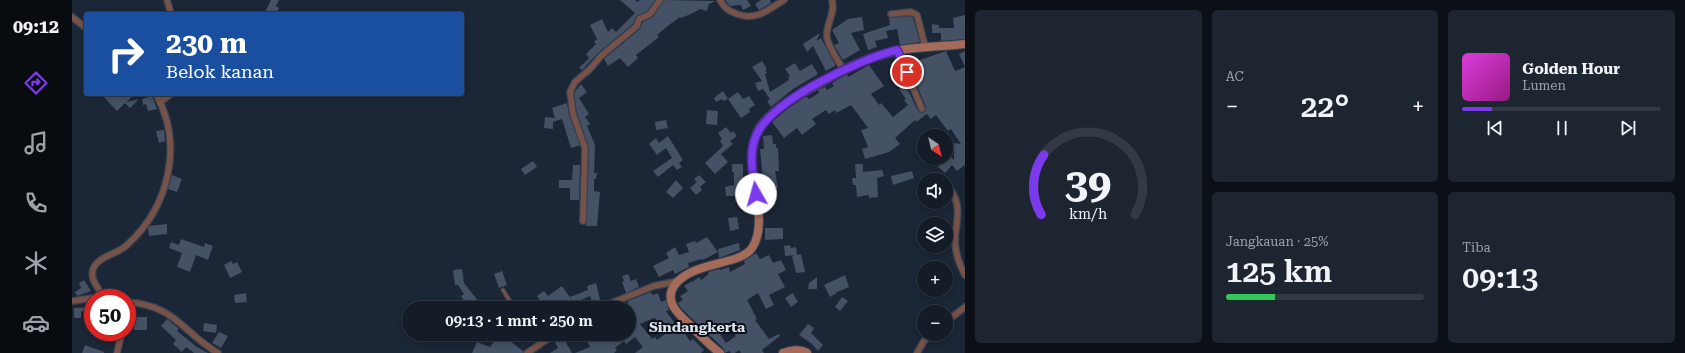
<!DOCTYPE html>
<html lang="id">
<meta charset="utf-8">
<style>
:root{--surface:#141c28;--page:#1d2530;--text:#f1f3f6;--muted:#9da1a8;--line:#333a45;--accent:#7c3aed}
body{margin:0;font-family:"Roboto Serif",serif;background:var(--page);color:var(--text);height:100vh;display:flex;flex-direction:column;font-size:15px;white-space:nowrap}
*{box-sizing:border-box;margin:0}
p{font-size:13px;color:var(--muted)}
.icon{flex:none;width:22px;height:22px;fill:none;stroke:currentColor;stroke-width:2;stroke-linecap:round;stroke-linejoin:round}
.map{position:relative;flex:1;overflow:hidden}
.details{display:flex;flex-direction:column;gap:10px;padding:10px;background:#0b0f16;width:720px}
.details>*{flex:none}
.hud{position:absolute;left:12px;top:12px;width:380px;height:84px;border-radius:4px;box-shadow:0 2px 6px #0003,0 0 0 1px var(--line);background:#1a4fa0;color:#fff;overflow:hidden}
.needle{width:26px;rotate:145deg}
.tools{position:absolute;left:845px;top:129px;display:grid;gap:8px}
.tools a{display:grid;place-items:center;width:36px;height:36px;border-radius:50%;background:var(--surface);box-shadow:0 2px 6px #0003,0 0 0 1px var(--line);font-size:20px}
.speed{position:absolute;left:12px;top:289px;display:flex;gap:8px;font-size:20px;font-weight:700;text-align:center}
.speed>*{display:grid;place-content:center;width:52px;height:52px;border-radius:50%;background:var(--surface);box-shadow:0 2px 6px #0003,0 0 0 1px var(--line);line-height:1}
.speed .limit{border:6px solid #d22;background:#fff;color:#111}
.pin{position:absolute;display:grid;place-items:center;width:34px;height:34px;color:#fff;margin:-17px;border:2px solid #fff;border-radius:50%;box-shadow:0 1px 4px #0007}
.me{position:absolute;width:44px;margin:-22px;rotate:353deg;stroke-linejoin:round;filter:drop-shadow(0 0 3px #0008)}
.turn{display:flex;align-items:center;gap:14px;height:84px;padding:0 16px;font-size:18px}
.turn .icon{width:52px;height:52px;stroke-width:2.5}
.turn b{display:block;font-size:28px;line-height:34px}
.big{font-size:30px;font-weight:600;line-height:1.1}
.details .tile{flex:1;display:flex;flex-direction:column;justify-content:center;gap:6px;min-width:0;padding:0 14px;border-radius:6px;background:var(--page)}
.details .dial{align-items:center;gap:0}
.dial svg{height:104px;overflow:visible;fill:none;stroke:var(--line);stroke-width:7;stroke-linecap:round;text-anchor:middle}
.dial text{fill:var(--text);stroke:none}
.song{display:flex;align-items:center;gap:12px}
.cover{width:48px;height:48px;border-radius:6px;background:linear-gradient(135deg,hsl(300 70% 55%),hsl(310 70% 35%))}
.played{height:4px;border-radius:2px;background:linear-gradient(90deg,var(--accent) 15%,var(--line) 15%)}
.keys{display:flex;justify-content:space-around;direction:ltr}
.heat{display:flex;justify-content:space-between;align-items:center;font-size:22px;direction:ltr}
.charge{height:6px;border-radius:3px;background:linear-gradient(90deg,#34c759 25%,var(--line) 0)}
.details .tiles{flex:1;display:grid;gap:10px;grid-template-columns:repeat(3,1fr)}
.tile:first-child{grid-row:span 2}
.trip{position:absolute;left:330px;top:301px;width:234px;height:40px;border-radius:20px;background:var(--surface);box-shadow:0 2px 6px #0003,0 0 0 1px var(--line);font-weight:600;line-height:40px;text-align:center}
main{display:flex;flex:1;min-height:0}
.tabs{display:flex;flex-direction:column;width:72px;justify-content:space-around;align-items:center;background:#080b10;color:var(--muted)}
.tabs .icon{width:28px;height:28px}
.tabs .on{color:var(--accent)}
.tabs b{font-size:18px;color:var(--text)}
.map>svg:first-child{display:block}
.building{fill:#455164;fill-rule:evenodd}
.lines{fill:none;stroke-linecap:round;stroke-linejoin:round}
.service-casing{stroke:#3a4453;stroke-width:5}
.minor-casing{stroke:#3a4453;stroke-width:8}
.secondary-casing{stroke:#3a4453;stroke-width:10}
.service{stroke:#775248;stroke-width:3}
.minor{stroke:#775248;stroke-width:5.5}
.secondary{stroke:#a46a5a;stroke-width:8}
.route-casing{stroke:#51269a;stroke-width:10}
.route{stroke:#7c3aed;stroke-width:7}
.labels{text-anchor:middle;stroke-width:4;stroke-linejoin:round;paint-order:stroke}
.quarter-label{font-size:14px;font-weight:bold;fill:#dbe2ed;stroke:#0a0f16}
</style>
<main>
<nav class="tabs">
<b>09:12</b>
<svg class="icon on" aria-label="directions" viewBox="0 0 24 24"><path d="M12 3l9 9-9 9-9-9zM9 14v-3h6M13 9l2 2-2 2"/></svg>
<svg class="icon" aria-label="music" viewBox="0 0 24 24"><path d="M9 18V5l10-2v13"/><circle cx="6" cy="18" r="3"/><circle cx="16" cy="16" r="3"/></svg>
<svg class="icon" aria-label="phone" viewBox="0 0 24 24"><path d="M5 4h4l2 5-3 2q2 4 5 5l2-3 5 2v4C11 20 4 13 5 4z"/></svg>
<svg class="icon" aria-label="climate" viewBox="0 0 24 24"><path d="M12 3v18M4 7l16 10M4 17L20 7"/></svg>
<svg class="icon" aria-label="car" viewBox="0 0 24 24"><path d="M5 17H2v-5l4-1 3-4h7l3 4 3 1v5h-3M9 17h6M6 11h13"/><circle cx="7" cy="17" r="2"/><circle cx="17" cy="17" r="2"/></svg>
</nav>
<div class="map">
<svg width="893" height="353" viewBox="0 0 893 353">
<rect width="100%" height="100%" fill="#1b2636"/>
<path class="building" d="M199,0H207L204,6L207,8L204,14H192Z
M548,0H563L566,2L568,0H583L575,11L564,16L561,24L526,53L510,70L507,68L517,58L514,54L524,44L522,42L525,39L518,25L530,19L536,32L540,28L544,32L563,13Z
M592,0L644,1L637,4L635,11L628,9L619,14L609,18L608,17L597,25L585,35L587,37L564,55L566,58L556,67L548,58L536,66L532,59L568,29L571,22L581,17Z
M653,0H675L679,6L671,10L669,5L658,6Z
M689,0H698L699,3L687,10L683,4Z
M893,15V39L869,41V33H860V24L867,25V28H882L881,18Z
M838,16L841,18L848,42L828,45L825,29L814,31L816,38L803,41L805,47L796,50L791,34L818,25L817,18Z
M790,17L792,30L779,33L788,50L771,60L762,45L767,43L760,30L776,19Z
M748,33L744,41L749,38L763,64V66L754,71L741,46L735,52L731,44Z
M874,51L883,71L893,67L887,54L893,51V165L885,171L880,165L873,173L866,167L872,161L870,158H874V152L882,160V143L889,144L879,129L876,131L864,115L859,119L855,114L844,122L843,120L823,138L828,144L817,152L793,159L790,149L796,147L789,130L796,128L779,105L764,113L763,110L757,114L754,110L740,119L744,124L730,135L725,128L712,138L700,122L714,110L732,98L735,97L737,99L747,93L746,90L753,87L755,90L762,86L760,83L775,74L776,77L797,65L812,86L799,94L807,105L809,103L821,117L836,105L832,100L834,99L827,89L833,84L846,111L851,113L854,111V107L836,64Z
M690,61L695,69L693,70L695,73L693,74L698,92L717,80L716,77L718,76L713,69L723,63L728,71L740,64L746,74L721,89L699,107L695,101L698,99L691,89L686,91L683,83L690,81L680,67Z
M509,84L515,92L507,98L517,114L513,117L518,124L515,126L523,145L522,173H525L524,179H522V191L528,192L525,226H514L517,148L505,113L502,93Z
M651,91L656,99L651,101L650,99L644,102L642,98Z
M666,92L671,99L677,96L683,105L677,109L678,112L669,118L656,99Z
M29,94H62L55,102L67,99L58,108L53,103L45,111Z
M80,96L85,109L76,111L74,104L71,105L70,99Z
M495,103L497,115L508,145L499,148L490,119L481,122V129L472,128L473,117L483,118L480,108Z
M635,110L646,111L645,125L634,124Z
M594,120L596,128L584,130L583,122Z
M654,127L659,133L661,131L665,136L658,141L661,144L649,154L656,162L643,174L633,163L651,146L648,141L650,139L646,133Z
M92,130L93,141L87,143L84,131Z
M700,135L701,144H704V148H706L707,171H703L706,188L692,189L688,149H692L691,136Z
M596,136L611,160L607,163L610,167L605,170L601,165L586,177L581,171L600,158L594,148L585,155L577,144L584,138L587,143Z
M461,161L465,167L453,175L449,169Z
M660,164H671V189H674L673,196H654L653,187L662,185V172H660Z
M783,164H791V172L810,170L812,176L805,178L806,197L797,198V195L785,197L784,185H781L780,178H784Z
M501,165H508L507,200H498V188H487V180H500Z
M840,171L842,178L821,185L819,176Z
M100,175L110,179L105,192L96,189Z
M627,175L634,182L628,187L630,190L624,195L618,188L625,182L622,179Z
M604,180L611,188L601,198L594,192Z
M665,217L667,229L658,231L656,218Z
M95,224V234L77,236L76,228L77,226Z
M693,228H711V239L693,240Z
M635,237L646,252L631,260L630,259L616,263L617,267L603,274L601,270L587,277L581,266L597,258L594,253L603,247L607,255L617,252L614,244L623,241L624,243Z
M109,239L132,247L133,243L141,246L136,260L124,255L118,272L105,267L110,253L97,248L99,242L107,245Z
M667,243L668,250L647,258L646,249Z
M718,245L719,248L724,247L725,255L713,256L712,246Z
M684,253L688,259L697,255L701,263L709,260L714,270L706,274L713,287L697,295L702,305L694,309L686,293L675,300L685,319L683,320L697,339L707,334L708,336L690,350L692,353H669L667,350L663,353H659L657,351L653,353L652,349L609,308L606,303L611,300L608,296L616,291L612,286L620,281V282L627,277L629,280L637,274L636,272L647,269L648,270L657,267L658,272L673,264L672,261ZM657,326L664,336L654,343L647,333Z
M729,254L733,272L724,273L720,256Z
M159,261L161,264L165,262L170,272L158,278L152,265Z
M390,269L392,283L407,302L399,307L396,301L393,303L389,296L392,294L386,285H383L381,270Z
M430,271L435,285L427,288L422,274Z
M556,274L559,281L564,279L567,287L554,293L550,282L552,281L550,276Z
M773,275L777,287L763,293H765L758,297L752,285Z
M745,277V289H736L737,283Z
M12,280L19,291L5,296L3,292L9,288L7,283Z
M524,283L529,303L522,307L518,296L504,302L507,308H473L465,296L472,291L476,296L490,286L498,297L516,290L515,286Z
M579,292L580,295L586,293L589,302L594,300L597,310L594,311L609,332L611,331L618,341L621,339L632,350L629,353H563L571,347L563,337L554,344L552,341L543,348L545,350L542,353H503L518,347L511,334H557L556,301ZM582,318L584,319L593,334L585,340L583,337L580,339L568,324Z
M174,293L175,302L163,303L162,295Z
M721,293L726,302L719,307L713,298Z
M770,297L776,301L768,311L763,307Z
M21,302V314L9,311V318H2V308L16,307L17,303Z
M62,317H75V330H62Z
M95,319L107,329L105,331L125,347L136,353H122L114,347L110,352L101,344L104,340L89,326Z
M132,323L145,325L144,333L131,331Z
M736,324L742,328L739,333L751,345L746,351L740,344L727,335Z
M147,332L156,336L149,348L140,343Z
M427,334H443L438,341L451,351V353H400L405,342L418,347Z
M487,334H489L500,353H478L486,348L482,340Z
M13,345L32,352V353H10Z"/>
<g class="lines">
<g class="service-casing">
<path id="service" d="M431,290L442,308
M464,334L470,343"/>
</g>
<g class="minor-casing">
<path id="minor" d="M95,0L99,14
M648,0C652,8 657,11 665,14C684,21 696,10 712,0
M760,0C764,13 753,25 755,38C757,48 766,60 771,69
M819,14L839,12L845,15L853,46
M0,17L14,28
M825,50L850,109
M88,102L99,94
M878,189C888,202 886,215 884,230C881,246 886,262 893,275
M511,221L513,148L501,114L498,92L503,82L518,69L529,56L565,26L567,19L578,14L588,0
M31,297C27,288 16,278 22,267C29,255 46,254 55,245C97,207 112,145 84,94
M0,301L21,298
M55,302C103,305 110,332 146,353
M527,308L582,286L606,281
M55,311L57,302
M874,322L893,307
M45,353L50,332
M455,353L483,334
M845,353L852,341L860,334"/>
</g>
<g class="secondary-casing">
<path id="secondary" d="M648,353C637,345 627,334 617,324C606,314 592,301 602,286C619,261 668,266 680,248C696,224 679,186 680,159C680,148 682,136 688,127C705,104 733,92 757,78C778,66 799,56 824,51C847,46 870,47 893,44
M711,353C719,350 728,349 735,353"/>
</g>
<use href="#service" class="service"/>
<use href="#minor" class="minor"/>
<use href="#secondary" class="secondary"/>
</g>
<g class="lines">
<g class="route-casing">
<path id="route" d="M684,194C681,175 676,154 684,136C699,100 788,59 825,50L835,72"/>
</g>
<use href="#route" class="route"/>
</g>
<g class="labels">
<g class="quarter-label">
<text x="625" y="332">Sindangkerta</text>
</g>
</g>
</svg>
<div class="tools">
<a><svg class="needle" viewBox="-14 -14 28 28"><path d="M0-13l5 13h-10z" fill="#e53935"/><path d="M0 13l5-13h-10z" fill="#9da1a8"/></svg></a>
<a><svg class="icon" aria-label="sound" viewBox="0 0 24 24"><path d="M4 9h4l5-4v14l-5-4H4zM17 9q2 3 0 6"/></svg></a>
<a><svg class="icon" aria-label="layers" viewBox="0 0 24 24"><path d="M12 4l9 5-9 5-9-5zM3 14l9 5 9-5"/></svg></a>
<a>+</a>
<a>−</a>
</div>
<div class="speed"><div class="limit">50</div></div>
<div class="pin" style="left:835px;top:72px;background:#d93025"><svg class="icon" aria-label="arrive" viewBox="0 0 24 24"><path d="M6 21V4h12l-3 4 3 4H6"/></svg></div>
<svg class="me" style="left:684px;top:194px" viewBox="-20 -20 40 40"><circle r="19" fill="#fff"/><path d="M0-13L10 11 0 6-10 11z" fill="#7c3aed"/></svg>
<div class="trip">09:13 · 1 mnt · 250 m</div>
<div class="hud">
<div class="turn"><svg class="icon" aria-label="right" viewBox="0 0 24 24"><path d="M7 20v-9h11M14 6l5 5-5 5"/></svg><div><b>230 m</b>Belok kanan</div></div>
</div>
</div>
<section class="details">
<div class="tiles">
<div class="tile dial"><svg viewBox="0 0 100 80">
<path d="M14 69A42 42 0 1 1 86 69"/>
<path d="M14 69A42 42 0 0 1 16 23" stroke="#7c3aed"/>
<text x="50" y="56" font-size="32" font-weight="700">39</text>
<text x="50" y="72" font-size="11">km/h</text>
</svg></div>
<div class="tile"><p>AC</p>
<div class="heat"><a>−</a><b class="big">22°</b><a>+</a></div>
</div>
<div class="tile">
<div class="song"><i class="cover"></i><div><b>Golden Hour</b><p>Lumen</p></div></div>
<div class="played"></div>
<div class="keys"><svg class="icon" aria-label="previous" viewBox="0 0 24 24"><path d="M18 5L8 12l10 7zM5 5v14"/></svg><svg class="icon" aria-label="pause" viewBox="0 0 24 24"><path d="M8 5v14M16 5v14"/></svg><svg class="icon" aria-label="next" viewBox="0 0 24 24"><path d="M6 5l10 7-10 7zM19 5v14"/></svg></div>
</div>
<div class="tile"><p>Jangkauan · 25%</p><b class="big">125 km</b><div class="charge"></div></div>
<div class="tile"><p>Tiba</p><b class="big">09:13</b></div>
</div>
</section>
</main>
